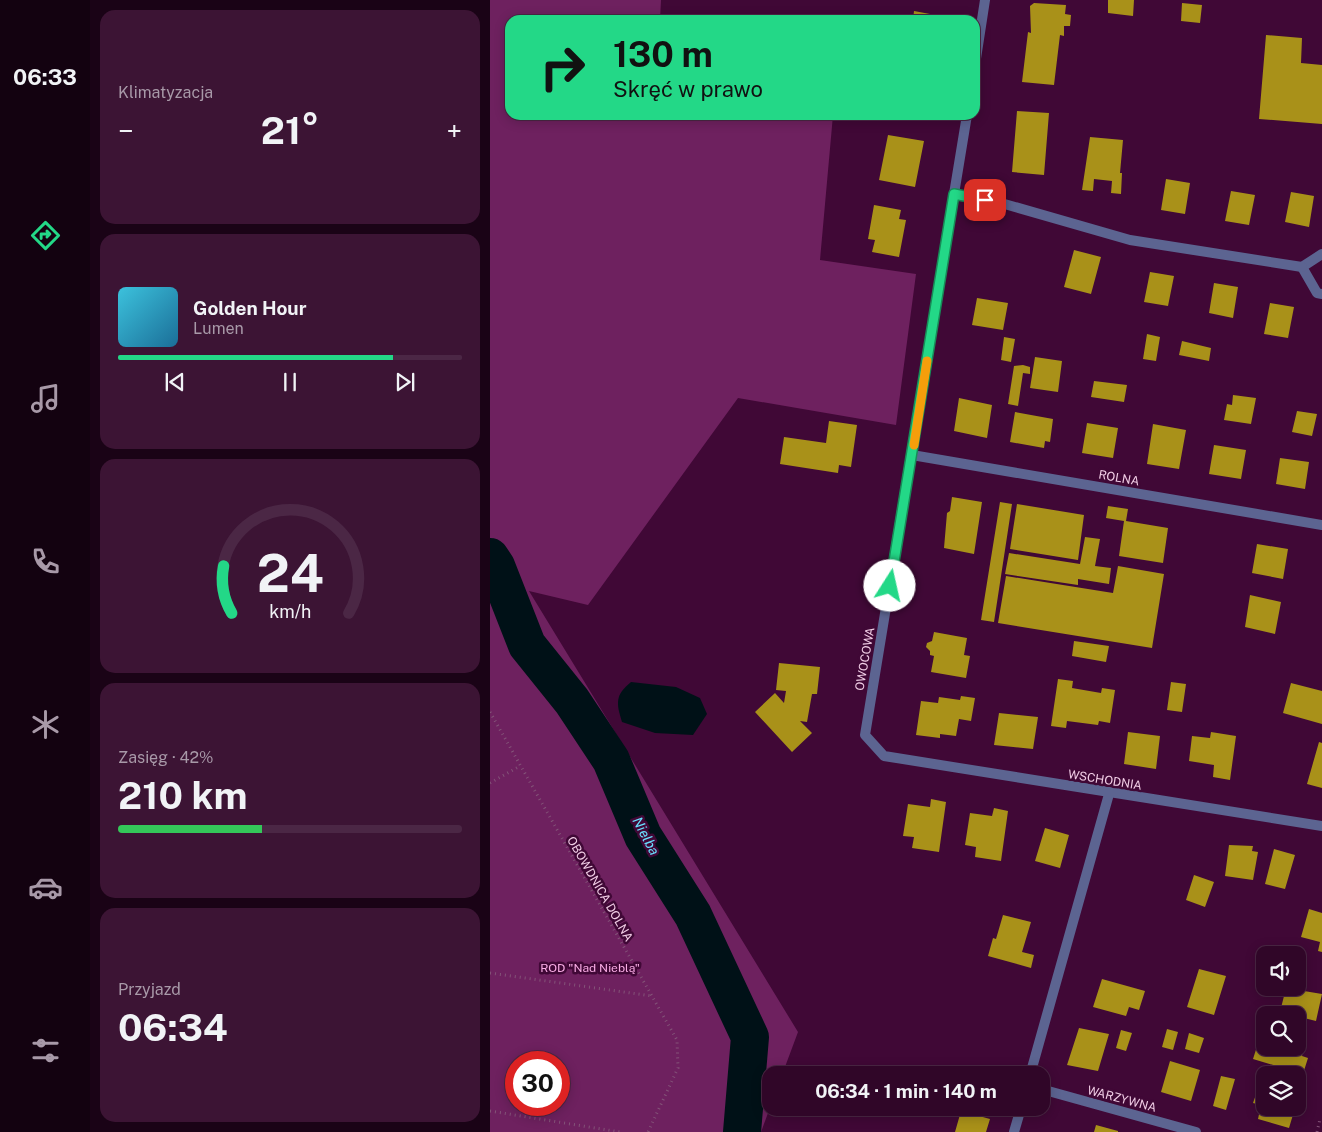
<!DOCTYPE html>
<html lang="pl">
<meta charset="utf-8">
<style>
:root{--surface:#300628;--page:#3c1434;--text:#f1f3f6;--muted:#a899a8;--line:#4b2745;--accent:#23d887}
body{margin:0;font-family:"Public Sans",sans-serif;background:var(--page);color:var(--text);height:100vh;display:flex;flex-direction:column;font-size:19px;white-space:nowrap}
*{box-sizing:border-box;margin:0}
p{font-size:16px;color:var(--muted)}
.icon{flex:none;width:28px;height:28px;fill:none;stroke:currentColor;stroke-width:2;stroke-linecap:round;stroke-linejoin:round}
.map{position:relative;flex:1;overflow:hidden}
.details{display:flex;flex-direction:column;gap:10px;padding:10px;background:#1a0316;width:400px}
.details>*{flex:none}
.banner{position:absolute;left:15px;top:15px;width:475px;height:105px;border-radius:15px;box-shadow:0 2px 12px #0003,0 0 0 1px var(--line);background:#23d887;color:#111;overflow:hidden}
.buttons{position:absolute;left:766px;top:946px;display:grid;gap:10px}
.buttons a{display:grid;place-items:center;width:50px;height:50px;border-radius:10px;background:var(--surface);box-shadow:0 2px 12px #0003,0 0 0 1px var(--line);font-size:25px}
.speed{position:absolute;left:15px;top:1051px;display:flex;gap:10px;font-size:25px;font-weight:700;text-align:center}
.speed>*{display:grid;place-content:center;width:65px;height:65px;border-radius:50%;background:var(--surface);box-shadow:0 2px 12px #0003,0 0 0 1px var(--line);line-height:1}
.speed .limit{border:8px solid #d22;background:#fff;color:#111}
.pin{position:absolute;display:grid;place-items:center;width:42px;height:42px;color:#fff;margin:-21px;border-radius:10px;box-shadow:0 2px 8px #0006}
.me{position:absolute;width:55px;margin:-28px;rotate:10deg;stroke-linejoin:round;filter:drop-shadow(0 0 4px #0008)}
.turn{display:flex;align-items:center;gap:18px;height:105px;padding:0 25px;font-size:22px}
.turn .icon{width:65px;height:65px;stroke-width:2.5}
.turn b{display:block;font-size:35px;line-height:42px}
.big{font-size:38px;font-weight:700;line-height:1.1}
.details .tile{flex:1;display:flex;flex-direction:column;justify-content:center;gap:8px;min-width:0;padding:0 18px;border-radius:15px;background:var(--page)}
.details .dial{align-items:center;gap:0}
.dial svg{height:130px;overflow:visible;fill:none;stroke:var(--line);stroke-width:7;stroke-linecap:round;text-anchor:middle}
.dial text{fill:var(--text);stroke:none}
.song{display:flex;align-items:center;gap:15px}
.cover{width:60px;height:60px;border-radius:8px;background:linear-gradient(135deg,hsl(190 70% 55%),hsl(200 70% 35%))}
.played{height:5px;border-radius:2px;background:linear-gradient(90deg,var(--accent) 80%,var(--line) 80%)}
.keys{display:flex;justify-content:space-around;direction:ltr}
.heat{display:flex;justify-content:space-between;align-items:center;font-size:28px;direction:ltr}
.charge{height:8px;border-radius:4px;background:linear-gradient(90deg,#34c759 42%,var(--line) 0)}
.trip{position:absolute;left:272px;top:1066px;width:288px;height:50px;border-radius:15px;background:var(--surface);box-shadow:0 2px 12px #0003,0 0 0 1px var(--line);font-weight:700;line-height:50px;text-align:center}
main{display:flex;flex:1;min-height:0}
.tabs{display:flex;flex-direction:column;width:90px;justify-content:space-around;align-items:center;background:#130210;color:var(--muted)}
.tabs .icon{width:35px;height:35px}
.tabs .current{color:var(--accent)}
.tabs b{font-size:22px;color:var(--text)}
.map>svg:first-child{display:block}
.green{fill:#6e215f;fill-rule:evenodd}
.water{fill:#001117}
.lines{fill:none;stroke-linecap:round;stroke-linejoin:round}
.river{stroke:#001117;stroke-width:38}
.building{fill:#a99119}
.path{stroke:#835378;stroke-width:3;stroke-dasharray:1 4;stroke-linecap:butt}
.lane{stroke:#5c6491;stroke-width:10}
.street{stroke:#5c6491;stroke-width:10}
.route-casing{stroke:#178c58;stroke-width:12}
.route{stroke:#23d887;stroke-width:9}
.slow{stroke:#f59e0b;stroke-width:9}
.labels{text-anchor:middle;stroke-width:5;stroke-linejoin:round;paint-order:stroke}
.street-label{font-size:12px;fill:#f2cfe7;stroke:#400836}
.park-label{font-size:12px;fill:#faade6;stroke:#400836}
.water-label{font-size:14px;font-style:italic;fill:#69e1ff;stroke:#400836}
</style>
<main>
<nav class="tabs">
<b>06:33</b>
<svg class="icon current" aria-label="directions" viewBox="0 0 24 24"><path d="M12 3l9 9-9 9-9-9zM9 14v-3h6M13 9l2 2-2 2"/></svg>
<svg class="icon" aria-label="music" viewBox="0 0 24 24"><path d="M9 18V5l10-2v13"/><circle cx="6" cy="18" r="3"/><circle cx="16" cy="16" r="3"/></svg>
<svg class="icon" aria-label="phone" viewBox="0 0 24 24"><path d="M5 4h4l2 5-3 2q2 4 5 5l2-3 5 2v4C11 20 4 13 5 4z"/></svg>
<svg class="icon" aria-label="climate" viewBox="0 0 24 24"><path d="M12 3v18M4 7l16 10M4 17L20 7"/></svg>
<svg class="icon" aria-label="car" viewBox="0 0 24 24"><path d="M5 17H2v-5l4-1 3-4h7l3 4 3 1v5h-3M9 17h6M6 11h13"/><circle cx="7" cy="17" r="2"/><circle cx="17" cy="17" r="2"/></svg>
<svg class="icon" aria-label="filters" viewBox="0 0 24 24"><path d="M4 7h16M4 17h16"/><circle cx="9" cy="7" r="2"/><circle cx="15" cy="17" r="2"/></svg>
</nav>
<section class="details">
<div class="tile"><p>Klimatyzacja</p>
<div class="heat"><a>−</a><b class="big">21°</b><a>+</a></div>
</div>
<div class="tile">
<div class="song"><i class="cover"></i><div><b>Golden Hour</b><p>Lumen</p></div></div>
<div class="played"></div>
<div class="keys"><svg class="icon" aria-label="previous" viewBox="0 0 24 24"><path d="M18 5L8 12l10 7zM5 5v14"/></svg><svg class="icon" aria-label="pause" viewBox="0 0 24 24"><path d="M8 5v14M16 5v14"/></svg><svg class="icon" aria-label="next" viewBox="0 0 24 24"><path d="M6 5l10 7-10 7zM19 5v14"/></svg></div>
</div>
<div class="tile dial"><svg viewBox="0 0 100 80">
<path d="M14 69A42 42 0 1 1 86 69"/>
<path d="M14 69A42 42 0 0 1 9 40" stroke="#23d887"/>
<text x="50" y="56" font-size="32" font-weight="700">24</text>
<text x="50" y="72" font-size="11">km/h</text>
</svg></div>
<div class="tile"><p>Zasięg · 42%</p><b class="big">210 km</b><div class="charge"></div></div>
<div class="tile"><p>Przyjazd</p><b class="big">06:34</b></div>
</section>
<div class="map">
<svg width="832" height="1132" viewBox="0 0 832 1132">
<rect width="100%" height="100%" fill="#400836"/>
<path class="green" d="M0,0H171L170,20H20V115H343L330,260L426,274L406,425L248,398L98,605L39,591L308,1032L292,1075H281V1105L271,1132H0ZM26,1062H69V1105H26Z"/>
<path class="water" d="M141,682L186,687L210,698L217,714L203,735L165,733L132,722C126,703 125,695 141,682Z"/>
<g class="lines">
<path class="river" d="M0,557L6,566L37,645L82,701L121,760L153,836L203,915L260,1037L252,1132"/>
</g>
<path class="building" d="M618,0H644L643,16L618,13Z
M544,3L576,5L575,14L581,15L580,26H574V36L570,35L564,85L532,82L538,32L541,33L540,6Z
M692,3L712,5L710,23L691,21Z
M424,11L456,17L455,20H423Z
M776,35L812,38L811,63L832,65V124L769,119Z
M527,111L559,113L554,175L522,172Z
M412,115H438L437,121Z
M398,135L434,141L425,187L389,180Z
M600,137L633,140L630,173H632L631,194L621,193L622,181L604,179L603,191L592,190Z
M676,179L700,183L695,214L671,210Z
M741,191L765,195L759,225L735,221Z
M801,192L824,196L819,227L795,222Z
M384,205L411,210L409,219L416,220L409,257L382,252L385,240L378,239Z
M584,250L611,257L601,294L574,287Z
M660,272L684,276L678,306L654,302Z
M724,283L748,287L743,318L719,313Z
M487,298L518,303L513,330L482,325Z
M780,303L804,307L798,338L774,334Z
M657,334L670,337L666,361L653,359Z
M514,337L525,339L521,362L511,360Z
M692,341L721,348L719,361L689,355Z
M545,357L572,361L568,392L540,388Z
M533,365L540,367V374L533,373L528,406L518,404L524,366Z
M604,381L637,385L634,402L601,397Z
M743,395L766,398L761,424L734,420L737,404L742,405Z
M469,398L502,405L497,438L464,431Z
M807,411L827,414L822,436L802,432Z
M525,412L563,419L560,442L555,441L554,448L520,442Z
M339,421L367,425L361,467L349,465L348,473L290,464L294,437L336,443Z
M597,423L628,428L623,458L592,453Z
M663,424L696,430L689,469L657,464Z
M724,445L756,450L751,479L719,474Z
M790,458L819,462L815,489L786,484Z
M462,497L492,502L484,554L454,548L457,513L460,511Z
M510,502L522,504L504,622L491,620Z
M527,504L594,515L588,560L520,549Z
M618,506L638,509L636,521L678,528L673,563L629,556L634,521L616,518Z
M595,537L610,539L605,566L621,568L619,584L588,579V585L515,574L519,553L590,564Z
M767,544L798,549L793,579L762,573Z
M628,566L674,574L662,648L508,623L516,576L623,593Z
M760,595L791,602L785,634L755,627Z
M444,632L477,638L474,655L480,656L476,678L441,672L444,656L440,655V651L436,647L437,643L442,641Z
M584,641L619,646L616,662L582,656Z
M289,663L330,667L327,694H322L317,722L310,721L322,733L302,752L265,712L285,693L294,703L296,691L286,690Z
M568,679L583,681L582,688L611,693L612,688L625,690L620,723L609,721L608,725L577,721L576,728L561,726Z
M681,682L696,684L692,712L677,710Z
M801,683L832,691V724L793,713Z
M471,696L485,698L481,721L469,719L466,736L450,734V738L426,735L431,701L448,703L449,697L470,700Z
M509,713L548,717L543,749L504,745Z
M638,732L670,736L666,769L634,764Z
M721,732L746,736L740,780L723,777L724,765L699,761L702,736L720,738Z
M829,742L832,743V788L817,784Z
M441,799L456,802L449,852L422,848L424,837L413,836L418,804L440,807Z
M504,808L518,811L511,861L485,857L486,847L475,845L480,813L502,816Z
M555,828L579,835L570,868L545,861Z
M739,845L763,846L762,851L768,852L763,880L735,876Z
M784,849L805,855L795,889L775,884Z
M704,875L724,882L715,907L696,900Z
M819,909L832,913V952L828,951L830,942L811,937Z
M513,915L541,922L532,952L544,955L541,968L498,956L503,938L506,939Z
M709,969L736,976L724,1015L697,1007Z
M612,979L655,991L649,1010L639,1007L636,1016L603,1007Z
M796,988L832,994L826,1021L790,1012Z
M589,1028L619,1034L608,1071L577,1065Z
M677,1029L688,1032L683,1050L672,1047Z
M631,1030L642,1033L636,1051L626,1048Z
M699,1033L714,1038L709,1053L695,1049Z
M770,1037L775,1038V1048H808V1037L816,1039L812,1056L818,1058L812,1077L792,1071L793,1068L763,1059Z
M680,1061L710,1070L701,1101L671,1092Z
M731,1076L745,1079L736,1110L723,1106Z
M769,1086L775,1088V1108H805L799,1128L768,1119L771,1105L763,1103Z
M471,1111L500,1119L496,1132H465Z
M606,1125L628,1131V1132H604Z"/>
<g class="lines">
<path class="path" d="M0,712L187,1040L188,1068L158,1132
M0,783L30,766
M0,973L162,996
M0,1111L130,1132
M827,1132L830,1119"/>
<path class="lane" d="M832,254L812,267L827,293L832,294"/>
<path class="street" d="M485,65L495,0
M477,115L375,735L394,756L832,826
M464,194L511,203L640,240L812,267
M422,455L832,525
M540,1075L619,794
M551,1089L706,1132
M524,1132L531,1108"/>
</g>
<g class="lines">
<g class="route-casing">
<path id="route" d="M400,586L464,194L495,200"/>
</g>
<use href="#route" class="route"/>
<path class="slow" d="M424,445L437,361"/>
</g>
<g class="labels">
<g class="street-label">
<text transform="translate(629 478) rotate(10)" y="4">ROLNA</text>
<text transform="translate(375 659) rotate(-80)" y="4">OWOCOWA</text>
<text transform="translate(615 780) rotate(9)" y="4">WSCHODNIA</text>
<text transform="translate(110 889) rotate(60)" y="4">OBOWDNICA DOLNA</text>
<text transform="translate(632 1099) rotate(15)" y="4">WARZYWNA</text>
</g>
<g class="park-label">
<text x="100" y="972">ROD "Nad Nieblą"</text>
</g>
<g class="water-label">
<text transform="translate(156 836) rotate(62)" y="5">Nielba</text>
</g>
</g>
</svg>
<div class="buttons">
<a><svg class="icon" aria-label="sound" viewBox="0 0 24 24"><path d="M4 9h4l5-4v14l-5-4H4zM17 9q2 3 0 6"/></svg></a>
<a><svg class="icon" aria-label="search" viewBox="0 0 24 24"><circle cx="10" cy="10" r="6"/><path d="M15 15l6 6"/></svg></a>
<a><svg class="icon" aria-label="layers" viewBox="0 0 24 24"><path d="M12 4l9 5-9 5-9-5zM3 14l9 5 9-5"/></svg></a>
</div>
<div class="speed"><div class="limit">30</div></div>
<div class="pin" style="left:495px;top:200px;background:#d93025"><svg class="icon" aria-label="arrive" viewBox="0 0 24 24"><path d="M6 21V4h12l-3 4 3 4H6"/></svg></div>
<svg class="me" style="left:400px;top:586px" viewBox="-20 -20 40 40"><circle r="19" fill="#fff"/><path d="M0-13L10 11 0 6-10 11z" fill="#23d887"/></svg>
<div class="trip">06:34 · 1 min · 140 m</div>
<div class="banner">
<div class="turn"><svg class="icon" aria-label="right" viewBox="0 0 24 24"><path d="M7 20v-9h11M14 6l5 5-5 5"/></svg><div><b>130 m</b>Skręć w prawo</div></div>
</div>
</div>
</main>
